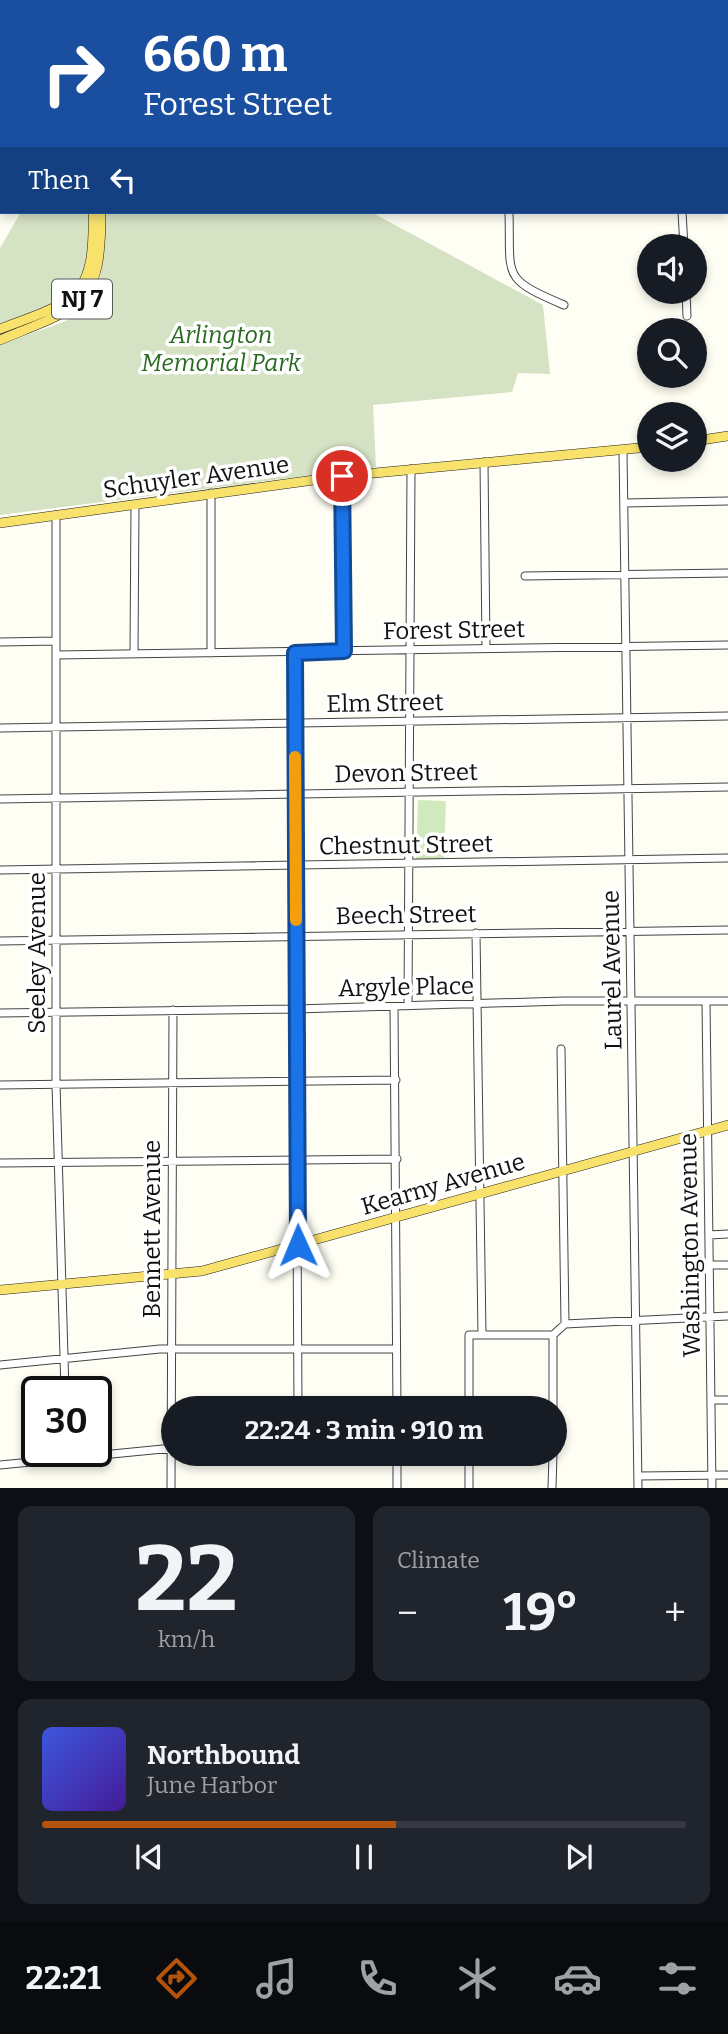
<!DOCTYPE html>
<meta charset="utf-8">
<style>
:root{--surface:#171b24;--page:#20242c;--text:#f1f3f6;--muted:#9ea1a6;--line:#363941;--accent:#b45309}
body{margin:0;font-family:Bitter,serif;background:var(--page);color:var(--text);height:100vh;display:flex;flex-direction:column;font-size:26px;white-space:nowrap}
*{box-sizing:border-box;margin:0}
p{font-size:23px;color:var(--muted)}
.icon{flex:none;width:38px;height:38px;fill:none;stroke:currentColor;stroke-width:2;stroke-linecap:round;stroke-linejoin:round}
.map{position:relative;height:1488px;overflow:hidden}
.details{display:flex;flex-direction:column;gap:18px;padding:18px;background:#0d0f14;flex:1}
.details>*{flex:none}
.top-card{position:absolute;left:0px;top:0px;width:728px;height:214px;box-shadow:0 4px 10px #0003;background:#1a4fa0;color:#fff;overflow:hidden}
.buttons{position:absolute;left:637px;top:234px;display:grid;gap:14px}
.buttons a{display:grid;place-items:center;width:70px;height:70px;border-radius:50%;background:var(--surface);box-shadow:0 4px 10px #0003;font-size:35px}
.speed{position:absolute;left:21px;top:1376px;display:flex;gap:14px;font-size:35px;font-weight:700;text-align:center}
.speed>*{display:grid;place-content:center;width:91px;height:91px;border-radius:50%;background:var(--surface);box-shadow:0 4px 10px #0003;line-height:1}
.speed .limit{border:4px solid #111;border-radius:10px;background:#fff;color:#111}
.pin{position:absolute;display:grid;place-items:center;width:60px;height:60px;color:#fff;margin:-30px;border:4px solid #fff;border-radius:50%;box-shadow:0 2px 7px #0007}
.me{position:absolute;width:77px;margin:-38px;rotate:359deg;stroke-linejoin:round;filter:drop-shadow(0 0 5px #0008)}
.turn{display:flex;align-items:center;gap:24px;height:147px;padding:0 28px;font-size:32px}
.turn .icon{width:91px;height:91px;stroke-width:2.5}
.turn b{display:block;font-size:49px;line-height:60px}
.then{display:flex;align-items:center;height:66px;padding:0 28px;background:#0003;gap:14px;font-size:26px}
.big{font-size:52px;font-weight:700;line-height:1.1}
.details .card{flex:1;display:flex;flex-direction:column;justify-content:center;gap:10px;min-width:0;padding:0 24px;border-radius:14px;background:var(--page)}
.details .dial{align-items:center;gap:0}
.dial b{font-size:91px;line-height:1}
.song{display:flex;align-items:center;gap:21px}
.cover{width:84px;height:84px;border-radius:10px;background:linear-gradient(135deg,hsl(230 70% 55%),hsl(260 70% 35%))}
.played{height:7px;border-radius:4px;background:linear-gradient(90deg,var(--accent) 55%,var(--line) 55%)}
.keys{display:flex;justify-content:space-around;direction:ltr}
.heat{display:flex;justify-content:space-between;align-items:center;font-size:38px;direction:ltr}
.details .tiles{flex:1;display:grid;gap:18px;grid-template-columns:1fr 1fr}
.card:last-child{grid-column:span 2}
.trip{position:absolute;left:161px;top:1396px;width:406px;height:70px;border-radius:35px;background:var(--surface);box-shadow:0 4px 10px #0003;font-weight:700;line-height:70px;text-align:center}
.tab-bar{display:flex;height:112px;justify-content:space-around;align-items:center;background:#090b0e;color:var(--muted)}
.tab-bar .icon{width:49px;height:49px}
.tab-bar .on{color:var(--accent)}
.tab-bar b{font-size:32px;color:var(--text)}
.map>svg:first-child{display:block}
.green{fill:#d0eabd}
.cemetery{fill:#d6e2c4}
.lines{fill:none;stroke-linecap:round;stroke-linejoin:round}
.minor-casing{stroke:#444;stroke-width:9}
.major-casing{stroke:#222;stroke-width:10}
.minor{stroke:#fff;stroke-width:7}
.major{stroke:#f8e26c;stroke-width:9}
.route-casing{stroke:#114b97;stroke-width:18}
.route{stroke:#1a73e8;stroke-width:12}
.slow{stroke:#f59e0b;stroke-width:12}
.labels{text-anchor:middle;stroke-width:7;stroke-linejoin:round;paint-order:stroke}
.shield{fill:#fff;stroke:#585858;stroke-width:2}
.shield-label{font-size:23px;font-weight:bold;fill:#111}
.park-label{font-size:24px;font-style:italic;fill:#286a20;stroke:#fff}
.street-label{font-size:24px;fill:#111;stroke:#fff}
</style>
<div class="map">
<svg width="728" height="1488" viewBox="0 0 728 1488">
<rect width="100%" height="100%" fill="#fffef4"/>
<path class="green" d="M418,800L446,801L444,859H416Z"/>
<path class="cemetery" d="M21,212H90C89,298 73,297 0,328V248Z
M105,212H371L543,305L550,374L518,373L512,392L373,405L376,467L0,515V344C17,338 81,319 90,307C104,290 104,234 105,212Z"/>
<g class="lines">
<g class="minor-casing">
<path id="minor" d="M592,0L600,2
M542,2L543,0
M726,31H728
M0,58L2,57
M726,205H728
M509,212C511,277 500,278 564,305
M682,212L684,247
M686,292L687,316
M623,451L638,1488
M484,462L486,648
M343,476L344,651
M624,503L728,501
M56,515V1084L65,1391
M525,576L728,573
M0,642L56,641
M211,653V493
M294,653L298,1409
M134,654L135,505
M56,655L728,645
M0,728L728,716
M0,799L728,787
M0,870L728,858
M0,941L728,930
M706,1001L712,1488
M408,1006L411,469
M394,1007L397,1409
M0,1013L296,1009L564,1001H728
M561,1049L565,1324
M0,1085L396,1080
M0,1163L397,1159
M709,1235L728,1234
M709,1265H728
M482,1335H553L565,1324L728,1316
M0,1365L160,1349H396
M711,1400H728
M469,1409V1335H482L476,933
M553,1409V1335
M0,1465L173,1448
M638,1476L728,1475
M171,1488L173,1010
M397,1488V1454
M469,1488V1454
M552,1488L553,1454"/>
</g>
<g class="major-casing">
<path id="major" d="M149,2L150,0
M157,2L158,0
M0,329C76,300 95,300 93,212
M0,340C82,306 101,308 101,212
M695,441L728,436
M0,523L343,476L649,447
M0,1290L202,1271L728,1125"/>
</g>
<use href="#minor" class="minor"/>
<use href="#major" class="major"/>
</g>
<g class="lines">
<g class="route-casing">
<path id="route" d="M298,1245L295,653L344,651L342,476"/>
</g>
<use href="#route" class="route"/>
<path class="slow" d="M295,757L296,920"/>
</g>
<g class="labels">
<rect class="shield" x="52" y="279.5" width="60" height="39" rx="5"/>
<g class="shield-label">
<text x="82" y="307">NJ 7</text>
</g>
<g class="park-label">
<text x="221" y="343">Arlington<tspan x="221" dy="28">Memorial Park</tspan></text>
</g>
<g class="street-label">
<text transform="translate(196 477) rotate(-8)" y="8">Schuyler Avenue</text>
<text transform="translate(454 630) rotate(-1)" y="8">Forest Street</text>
<text transform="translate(385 703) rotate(-1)" y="8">Elm Street</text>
<text transform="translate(406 773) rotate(-1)" y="8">Devon Street</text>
<text transform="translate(406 845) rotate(-1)" y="8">Chestnut Street</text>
<text transform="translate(406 915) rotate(-1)" y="8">Beech Street</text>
<text transform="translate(37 953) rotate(-90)" y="8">Seeley Avenue</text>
<text transform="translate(612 970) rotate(-91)" y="8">Laurel Avenue</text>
<text transform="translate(406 987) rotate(-1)" y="8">Argyle Place</text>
<text transform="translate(443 1184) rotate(-16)" y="8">Kearny Avenue</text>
<text transform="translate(152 1229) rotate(-90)" y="8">Bennett Avenue</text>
<text transform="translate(690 1245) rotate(-91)" y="8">Washington Avenue</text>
</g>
</g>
</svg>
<div class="buttons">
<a><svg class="icon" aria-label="sound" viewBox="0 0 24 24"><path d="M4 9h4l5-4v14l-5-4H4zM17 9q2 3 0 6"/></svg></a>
<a><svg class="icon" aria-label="search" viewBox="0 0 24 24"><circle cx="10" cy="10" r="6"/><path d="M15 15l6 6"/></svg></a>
<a><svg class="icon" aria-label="layers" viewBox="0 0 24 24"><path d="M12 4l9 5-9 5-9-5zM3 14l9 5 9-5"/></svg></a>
</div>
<div class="speed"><div class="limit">30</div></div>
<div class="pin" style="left:342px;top:476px;background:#d93025"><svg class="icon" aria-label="arrive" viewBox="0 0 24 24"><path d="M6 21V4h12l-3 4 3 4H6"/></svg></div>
<svg class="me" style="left:298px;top:1245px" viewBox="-20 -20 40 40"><path d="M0-17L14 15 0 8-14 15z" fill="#1a73e8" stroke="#fff" stroke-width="4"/></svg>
<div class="trip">22:24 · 3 min · 910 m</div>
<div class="top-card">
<div class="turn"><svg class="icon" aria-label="right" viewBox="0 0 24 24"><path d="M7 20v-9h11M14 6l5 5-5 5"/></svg><div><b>660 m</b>Forest Street</div></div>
<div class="then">Then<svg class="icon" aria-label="left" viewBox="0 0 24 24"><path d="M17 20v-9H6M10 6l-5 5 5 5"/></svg></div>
</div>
</div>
<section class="details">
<div class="tiles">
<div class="card dial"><b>22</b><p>km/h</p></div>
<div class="card"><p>Climate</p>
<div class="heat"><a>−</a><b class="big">19°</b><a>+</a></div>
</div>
<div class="card">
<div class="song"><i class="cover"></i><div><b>Northbound</b><p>June Harbor</p></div></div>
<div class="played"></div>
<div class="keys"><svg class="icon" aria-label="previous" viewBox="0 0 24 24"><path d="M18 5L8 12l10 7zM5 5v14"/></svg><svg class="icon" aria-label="pause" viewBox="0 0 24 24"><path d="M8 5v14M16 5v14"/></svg><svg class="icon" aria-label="next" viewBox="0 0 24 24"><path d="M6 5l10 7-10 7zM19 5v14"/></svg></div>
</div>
</div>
</section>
<nav class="tab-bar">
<b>22:21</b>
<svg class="icon on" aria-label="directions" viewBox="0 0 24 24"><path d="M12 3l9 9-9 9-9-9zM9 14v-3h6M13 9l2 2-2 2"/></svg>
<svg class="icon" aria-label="music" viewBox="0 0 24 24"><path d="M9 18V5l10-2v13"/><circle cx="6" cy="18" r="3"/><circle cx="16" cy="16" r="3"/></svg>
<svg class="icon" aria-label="phone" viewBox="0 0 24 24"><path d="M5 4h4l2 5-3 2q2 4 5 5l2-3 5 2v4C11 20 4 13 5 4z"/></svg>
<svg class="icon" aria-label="climate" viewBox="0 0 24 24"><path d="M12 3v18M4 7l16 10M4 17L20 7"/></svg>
<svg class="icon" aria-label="car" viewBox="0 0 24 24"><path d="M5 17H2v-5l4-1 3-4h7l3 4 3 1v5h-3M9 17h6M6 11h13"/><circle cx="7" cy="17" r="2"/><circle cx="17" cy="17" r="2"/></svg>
<svg class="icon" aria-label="filters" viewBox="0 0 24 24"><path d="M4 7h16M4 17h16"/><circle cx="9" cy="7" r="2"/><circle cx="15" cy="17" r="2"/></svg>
</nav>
